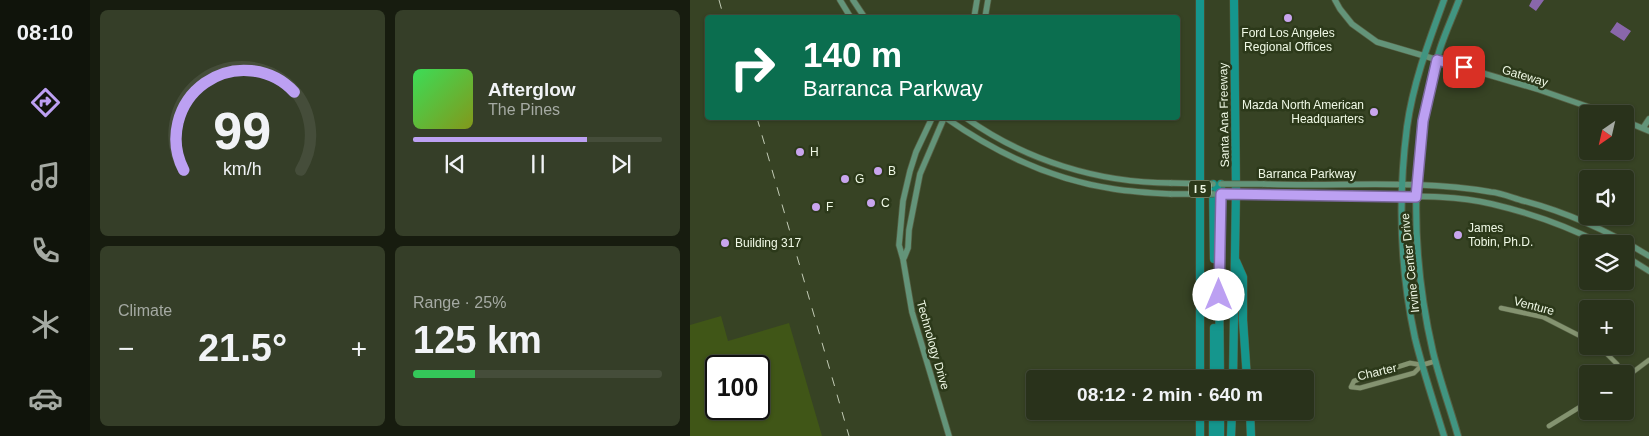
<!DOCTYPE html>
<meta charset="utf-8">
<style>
:root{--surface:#29321b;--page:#353e28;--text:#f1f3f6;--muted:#a5aaa3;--line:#454d3a;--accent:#bca0f2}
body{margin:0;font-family:Helvetica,sans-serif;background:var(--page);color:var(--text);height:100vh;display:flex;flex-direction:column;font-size:19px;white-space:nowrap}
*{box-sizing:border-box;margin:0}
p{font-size:16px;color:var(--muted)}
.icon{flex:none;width:28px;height:28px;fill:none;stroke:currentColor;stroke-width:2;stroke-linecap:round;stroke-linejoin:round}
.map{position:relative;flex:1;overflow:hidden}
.side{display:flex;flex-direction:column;gap:10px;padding:10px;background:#171c0f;width:600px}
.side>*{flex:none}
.top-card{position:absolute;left:15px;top:15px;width:475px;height:105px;border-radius:5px;box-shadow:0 1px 4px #0004,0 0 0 1px var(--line);background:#0b6e4f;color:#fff;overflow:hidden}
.needle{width:32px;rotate:214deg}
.controls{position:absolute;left:889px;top:105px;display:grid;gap:10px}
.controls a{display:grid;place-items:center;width:55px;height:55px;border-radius:5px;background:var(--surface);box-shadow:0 1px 4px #0004,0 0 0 1px var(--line);font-size:25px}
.speed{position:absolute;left:15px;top:355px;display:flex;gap:10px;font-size:25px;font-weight:700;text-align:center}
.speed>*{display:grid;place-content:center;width:65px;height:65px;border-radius:50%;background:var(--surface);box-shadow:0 1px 4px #0004,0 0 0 1px var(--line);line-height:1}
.speed .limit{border:2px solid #111;border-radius:8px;background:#fff;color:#111}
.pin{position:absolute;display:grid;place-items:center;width:42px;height:42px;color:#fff;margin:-21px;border-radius:10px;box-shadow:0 2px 8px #0006}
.me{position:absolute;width:55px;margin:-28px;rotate:0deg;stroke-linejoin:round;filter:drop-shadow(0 0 4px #0008)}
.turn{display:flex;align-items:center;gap:18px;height:105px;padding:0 15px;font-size:22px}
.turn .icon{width:65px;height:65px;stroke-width:2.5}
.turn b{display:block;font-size:35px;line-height:42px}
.big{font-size:38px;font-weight:700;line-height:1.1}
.side .card{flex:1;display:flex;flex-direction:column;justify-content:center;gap:8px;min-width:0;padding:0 18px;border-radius:8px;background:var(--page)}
.side .dial{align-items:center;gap:0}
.dial svg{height:130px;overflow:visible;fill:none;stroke:var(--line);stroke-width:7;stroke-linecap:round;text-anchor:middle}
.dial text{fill:var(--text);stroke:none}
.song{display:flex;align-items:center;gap:15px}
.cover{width:60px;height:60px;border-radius:8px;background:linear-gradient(135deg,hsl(130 70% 55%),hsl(70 70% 35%))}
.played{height:5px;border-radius:2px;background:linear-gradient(90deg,var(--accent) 70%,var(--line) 70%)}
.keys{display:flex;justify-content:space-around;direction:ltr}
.heat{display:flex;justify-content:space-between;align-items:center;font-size:28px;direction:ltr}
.charge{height:8px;border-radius:4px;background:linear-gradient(90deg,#34c759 25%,var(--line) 0)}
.side .tiles{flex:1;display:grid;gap:10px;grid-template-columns:repeat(2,1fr)}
.trip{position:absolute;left:336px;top:370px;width:288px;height:50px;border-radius:5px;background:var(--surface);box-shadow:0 1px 4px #0004,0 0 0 1px var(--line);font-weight:700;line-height:50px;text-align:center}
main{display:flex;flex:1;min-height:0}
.tabs{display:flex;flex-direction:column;width:90px;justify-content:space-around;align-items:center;background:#10140b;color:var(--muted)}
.tabs .icon{width:35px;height:35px}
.tabs .current{color:var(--accent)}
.tabs b{font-size:22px;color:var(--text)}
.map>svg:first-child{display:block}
.green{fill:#405617;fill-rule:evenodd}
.water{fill:#8967ab}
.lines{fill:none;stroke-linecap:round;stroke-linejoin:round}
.stream{stroke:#8967ab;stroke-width:1}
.street-casing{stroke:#555f43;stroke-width:5.5}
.secondary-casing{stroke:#555f43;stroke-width:7}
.primary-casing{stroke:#555f43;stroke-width:8}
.highway-casing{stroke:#555f43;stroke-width:9}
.street{stroke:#849370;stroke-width:4.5}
.secondary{stroke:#639479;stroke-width:5.5}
.primary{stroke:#419581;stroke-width:6}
.highway{stroke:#15968d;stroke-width:8}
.rail{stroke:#c2cbb5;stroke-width:1;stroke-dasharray:9 9;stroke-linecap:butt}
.secondary-bridge-casing{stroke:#555f43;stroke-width:7;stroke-linecap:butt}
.secondary-bridge{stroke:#639479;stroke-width:5.5}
.route-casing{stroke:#7a689d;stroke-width:12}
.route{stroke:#bca0f2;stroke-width:9}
.poi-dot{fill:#c9a5ee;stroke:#2c391a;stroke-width:2}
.labels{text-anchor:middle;stroke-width:5;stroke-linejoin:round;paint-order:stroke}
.shield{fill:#2c391a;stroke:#b5bfa9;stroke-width:1}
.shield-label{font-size:11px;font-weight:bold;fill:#f0f9e6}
.poi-label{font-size:12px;fill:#f0f9e6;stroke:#2c391a;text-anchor:start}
.street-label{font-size:12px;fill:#f0f9e6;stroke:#2c391a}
</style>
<main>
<nav class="tabs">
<b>08:10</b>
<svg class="icon current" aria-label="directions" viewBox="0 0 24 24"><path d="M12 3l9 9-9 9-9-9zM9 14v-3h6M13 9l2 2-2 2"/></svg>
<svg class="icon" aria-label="music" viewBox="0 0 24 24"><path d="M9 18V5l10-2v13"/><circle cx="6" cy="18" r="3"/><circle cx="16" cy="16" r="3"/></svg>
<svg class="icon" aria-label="phone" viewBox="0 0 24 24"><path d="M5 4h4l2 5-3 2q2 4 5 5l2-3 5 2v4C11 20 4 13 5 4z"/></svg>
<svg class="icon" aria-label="climate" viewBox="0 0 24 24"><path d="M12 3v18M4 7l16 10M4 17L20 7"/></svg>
<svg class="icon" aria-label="car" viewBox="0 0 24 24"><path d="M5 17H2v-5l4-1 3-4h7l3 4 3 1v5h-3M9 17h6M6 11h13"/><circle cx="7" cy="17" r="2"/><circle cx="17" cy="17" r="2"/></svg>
</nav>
<section class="side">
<div class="tiles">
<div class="card dial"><svg viewBox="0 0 100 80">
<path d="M14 69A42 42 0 1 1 86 69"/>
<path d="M14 69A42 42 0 0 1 82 21" stroke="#bca0f2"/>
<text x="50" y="56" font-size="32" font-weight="700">99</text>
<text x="50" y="72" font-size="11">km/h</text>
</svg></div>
<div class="card">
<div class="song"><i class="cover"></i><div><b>Afterglow</b><p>The Pines</p></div></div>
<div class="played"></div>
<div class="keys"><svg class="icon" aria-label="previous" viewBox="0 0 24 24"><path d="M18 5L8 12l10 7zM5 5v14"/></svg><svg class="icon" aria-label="pause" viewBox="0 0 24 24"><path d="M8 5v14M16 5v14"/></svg><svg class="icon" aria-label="next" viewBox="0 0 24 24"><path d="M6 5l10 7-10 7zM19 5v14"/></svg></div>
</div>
<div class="card"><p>Climate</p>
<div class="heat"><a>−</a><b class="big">21.5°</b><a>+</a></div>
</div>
<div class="card"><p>Range · 25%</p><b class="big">125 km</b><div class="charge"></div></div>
</div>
</section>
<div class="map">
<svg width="959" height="436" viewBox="0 0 959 436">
<rect width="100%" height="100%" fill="#374324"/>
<path class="green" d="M31,316L38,341L99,323L132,436H0V325ZM26,366H69V409H26Z"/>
<path class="water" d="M842,0H854L846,11L839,6Z
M927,22L941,31L934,41L920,32Z"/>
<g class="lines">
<path class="stream" d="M566,420L578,417"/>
<g class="street-casing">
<path id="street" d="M811,308L853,317L898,340
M909,346L927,364L932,374
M732,365L724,373L670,388L661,387L664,381L720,363L732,365L746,361
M935,378L959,360
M859,426L898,402"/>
</g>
<g class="secondary-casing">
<path id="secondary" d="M150,0L161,18
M163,0L175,18
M645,0L650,9L662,24L687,42L847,89L919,114
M284,18L287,0
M295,18L298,0
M242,118L226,152L220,171L213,201L209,245L213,259L222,312L259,436
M256,118C306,153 363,180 424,189C443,192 462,193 481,194
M276,118C335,160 408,183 481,183
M935,121L959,131
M953,128L959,119
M573,184C649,187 726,179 801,192C812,193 823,198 834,201C879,213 920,232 959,256
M575,194C615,195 656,195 696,196C731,196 768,196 802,204C840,213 877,226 912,244
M935,256L959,271
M214,258L218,248L219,230L230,174L254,118"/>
</g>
<g class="primary-casing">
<path id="primary" d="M754,436C744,403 733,371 725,338C710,269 708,197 717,127C723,83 739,41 754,0
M768,436C760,408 750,381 743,352C720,253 719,147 750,49C755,33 763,16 769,0"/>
</g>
<g class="highway-casing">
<path id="highway" d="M523,184L524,259
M546,261L553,277V320L557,379
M510,379V0
M524,379V328
M530,379L529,278L531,184
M543,379L546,191L544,0
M530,411V436
M560,411L561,436
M510,436V411
M523,436V411
M541,436L542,411"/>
</g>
<use href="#street" class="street"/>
<use href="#secondary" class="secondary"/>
<use href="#primary" class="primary"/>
<use href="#highway" class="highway"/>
<path class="rail" d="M29,0L34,18
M67,118L159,436"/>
<g class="secondary-bridge-casing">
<path id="secondary-bridge" d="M481,183L523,184
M531,184H573
M481,194H524
M531,194H575"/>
</g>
<use href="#secondary-bridge" class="secondary-bridge"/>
</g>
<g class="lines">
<g class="route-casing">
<path id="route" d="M529,295L531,194L726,197L733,121L747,60L774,67"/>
</g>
<use href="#route" class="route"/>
</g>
<g class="poi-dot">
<circle cx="598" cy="18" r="5"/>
<circle cx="684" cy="112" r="5"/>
<circle cx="110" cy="152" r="5"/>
<circle cx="188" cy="171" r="5"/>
<circle cx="155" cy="179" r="5"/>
<circle cx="181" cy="203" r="5"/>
<circle cx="126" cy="207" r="5"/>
<circle cx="768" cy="235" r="5"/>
<circle cx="35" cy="243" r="5"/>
</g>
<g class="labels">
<rect class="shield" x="499" y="180.5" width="22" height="17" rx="4"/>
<g class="shield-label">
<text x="510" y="193">I 5</text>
</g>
<g class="poi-label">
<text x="598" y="37" text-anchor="middle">Ford Los Angeles<tspan x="598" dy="14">Regional Offices</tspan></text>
<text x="674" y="109" text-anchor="end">Mazda North American<tspan x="674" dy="14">Headquarters</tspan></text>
<text x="120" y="156">H</text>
<text x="198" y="175">B</text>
<text x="165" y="183">G</text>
<text x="191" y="207">C</text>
<text x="136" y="211">F</text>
<text x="778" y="232">James<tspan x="778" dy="14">Tobin, Ph.D.</tspan></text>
<text x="45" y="247">Building 317</text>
</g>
<g class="street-label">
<text transform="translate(835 76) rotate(17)" y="4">Gateway</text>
<text transform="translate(534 115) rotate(-91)" y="4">Santa Ana Freeway</text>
<text x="617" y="178">Barranca Parkway</text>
<text transform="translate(720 263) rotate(-96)" y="4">Irvine Center Drive</text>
<text transform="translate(844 306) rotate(15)" y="4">Venture</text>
<text transform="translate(243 345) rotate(74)" y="4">Technology Drive</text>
<text transform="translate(687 372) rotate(-13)" y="4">Charter</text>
</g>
</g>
</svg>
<div class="controls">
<a><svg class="needle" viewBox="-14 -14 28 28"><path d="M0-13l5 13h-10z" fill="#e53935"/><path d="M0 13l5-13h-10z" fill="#a5aaa3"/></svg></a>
<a><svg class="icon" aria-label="sound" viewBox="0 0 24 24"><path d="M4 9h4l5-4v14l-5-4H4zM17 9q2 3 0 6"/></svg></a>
<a><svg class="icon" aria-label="layers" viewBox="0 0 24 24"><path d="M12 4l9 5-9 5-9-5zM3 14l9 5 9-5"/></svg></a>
<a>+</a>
<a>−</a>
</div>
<div class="speed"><div class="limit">100</div></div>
<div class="pin" style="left:774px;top:67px;background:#d93025"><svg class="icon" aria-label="arrive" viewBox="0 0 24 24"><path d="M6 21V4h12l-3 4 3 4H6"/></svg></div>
<svg class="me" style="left:529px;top:295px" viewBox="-20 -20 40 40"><circle r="19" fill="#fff"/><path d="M0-13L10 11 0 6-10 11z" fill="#bca0f2"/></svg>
<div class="trip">08:12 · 2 min · 640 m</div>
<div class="top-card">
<div class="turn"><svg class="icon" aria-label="right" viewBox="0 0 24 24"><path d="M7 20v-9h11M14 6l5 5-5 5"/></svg><div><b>140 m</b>Barranca Parkway</div></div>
</div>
</div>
</main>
